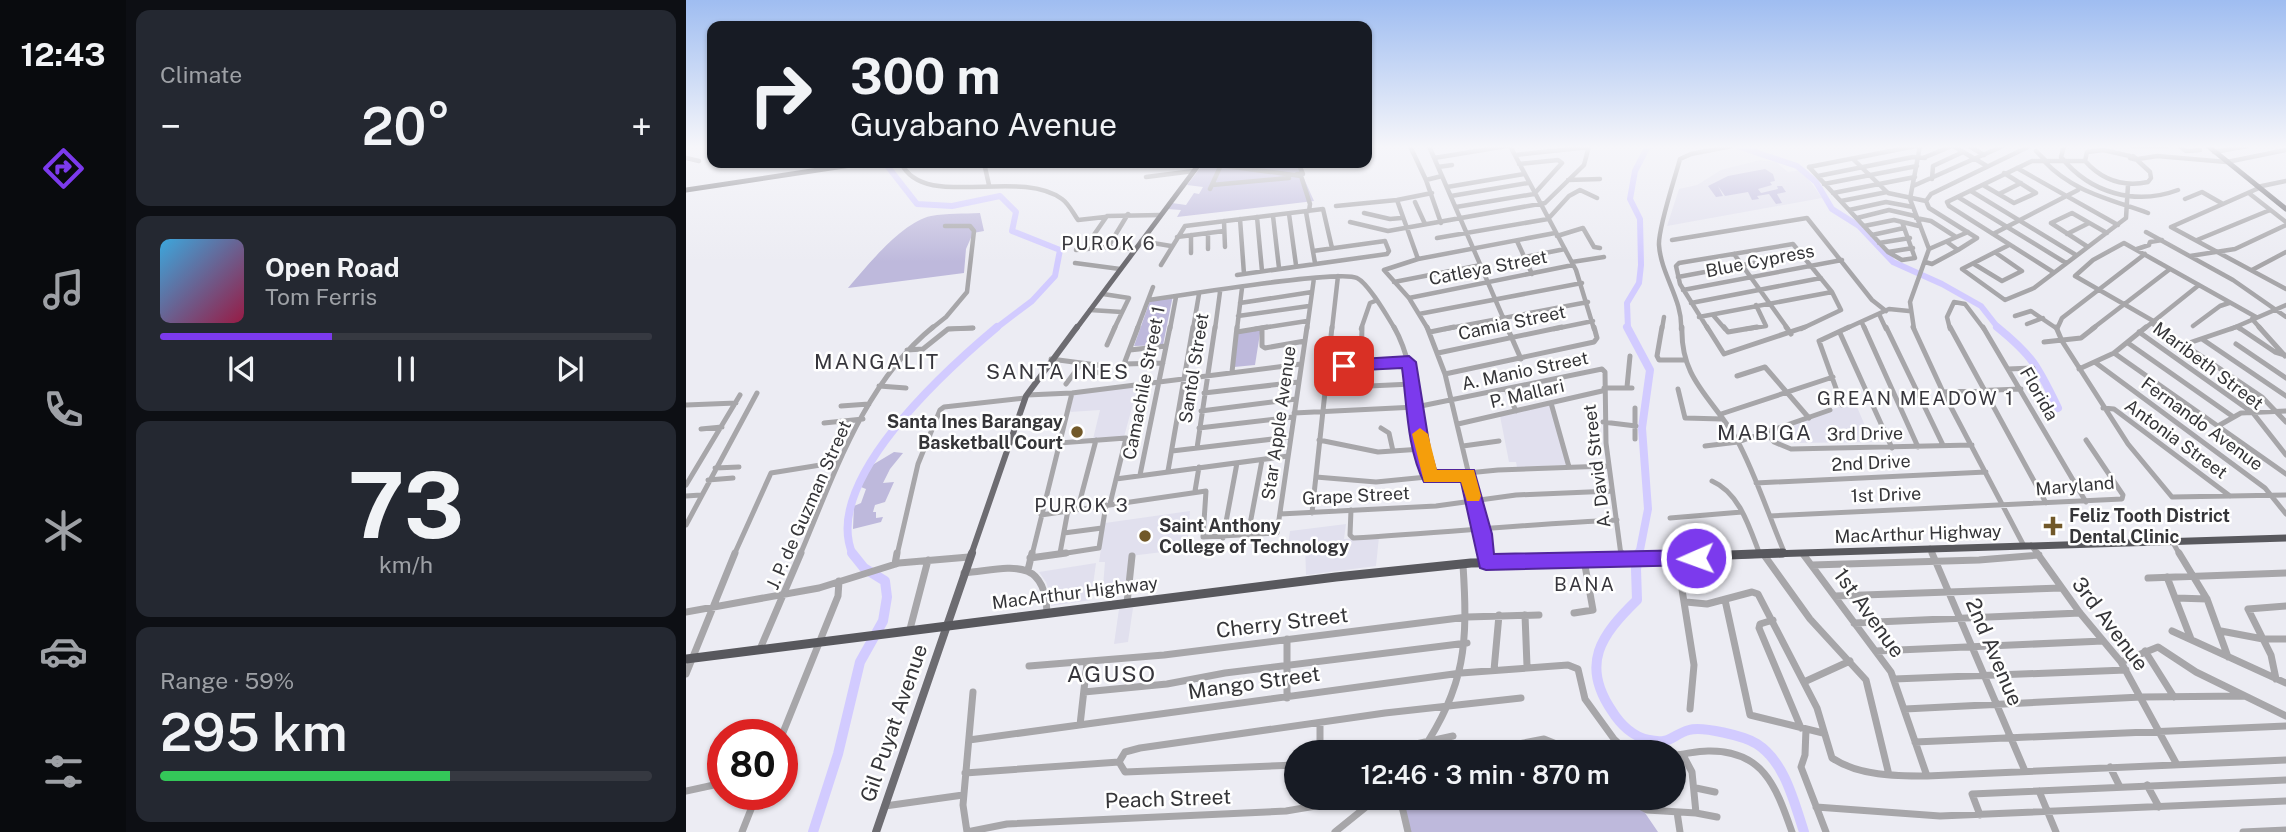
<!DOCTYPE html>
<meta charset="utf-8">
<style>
:root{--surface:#171b24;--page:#242831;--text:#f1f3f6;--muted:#9ea1a6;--line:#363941;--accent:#7c3aed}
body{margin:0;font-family:"Public Sans",sans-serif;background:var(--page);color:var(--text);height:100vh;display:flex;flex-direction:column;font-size:26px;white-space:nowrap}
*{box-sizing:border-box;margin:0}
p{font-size:23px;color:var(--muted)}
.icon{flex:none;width:38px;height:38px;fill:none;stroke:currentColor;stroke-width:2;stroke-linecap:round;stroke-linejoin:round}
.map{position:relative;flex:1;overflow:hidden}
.details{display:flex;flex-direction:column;gap:10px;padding:10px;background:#0d0f14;width:560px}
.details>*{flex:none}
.hud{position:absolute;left:21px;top:21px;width:665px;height:147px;border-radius:14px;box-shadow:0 2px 5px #0004;background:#171b24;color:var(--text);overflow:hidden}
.speed{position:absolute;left:21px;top:719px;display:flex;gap:14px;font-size:35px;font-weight:700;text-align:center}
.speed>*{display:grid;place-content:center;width:91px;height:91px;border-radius:50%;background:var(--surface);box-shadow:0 2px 5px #0004;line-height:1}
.speed .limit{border:10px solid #d22;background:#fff;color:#111}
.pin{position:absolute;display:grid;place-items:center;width:60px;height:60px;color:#fff;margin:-30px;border-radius:14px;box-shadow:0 4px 10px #0006}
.me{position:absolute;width:77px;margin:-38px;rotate:268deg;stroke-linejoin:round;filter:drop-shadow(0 0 5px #0008)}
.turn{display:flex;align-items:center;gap:24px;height:147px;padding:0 28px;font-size:32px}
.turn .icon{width:91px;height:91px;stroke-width:2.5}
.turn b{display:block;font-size:49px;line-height:60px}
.big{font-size:52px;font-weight:600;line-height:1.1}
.details .widget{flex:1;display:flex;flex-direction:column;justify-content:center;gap:10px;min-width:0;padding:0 24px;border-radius:14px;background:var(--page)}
.details .dial{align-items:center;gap:0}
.dial b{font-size:91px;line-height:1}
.song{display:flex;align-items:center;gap:21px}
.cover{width:84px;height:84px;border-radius:10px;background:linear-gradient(135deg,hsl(200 70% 55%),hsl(340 70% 35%))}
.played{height:7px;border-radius:4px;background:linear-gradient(90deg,var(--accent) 35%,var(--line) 35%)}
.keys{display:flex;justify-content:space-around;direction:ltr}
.heat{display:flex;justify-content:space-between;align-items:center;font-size:38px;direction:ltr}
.charge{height:10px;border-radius:5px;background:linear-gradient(90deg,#34c759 59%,var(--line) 0)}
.trip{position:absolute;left:598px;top:740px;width:402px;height:70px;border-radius:35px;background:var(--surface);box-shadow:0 2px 5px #0004;font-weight:600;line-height:70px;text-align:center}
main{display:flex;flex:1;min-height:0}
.menu{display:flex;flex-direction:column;width:126px;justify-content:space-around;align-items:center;background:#090b0e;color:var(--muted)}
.menu .icon{width:49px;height:49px}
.menu .on{color:var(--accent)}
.menu b{font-size:32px;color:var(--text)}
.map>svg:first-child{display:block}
.built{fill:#e1e0ee}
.green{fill:#beb9dc}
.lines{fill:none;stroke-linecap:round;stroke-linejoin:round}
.river-far2{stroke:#d2cbff;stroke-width:6}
.river-far1{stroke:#d2cbff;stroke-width:8}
.river{stroke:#d2cbff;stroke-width:10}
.minor-far2{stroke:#a7a6a9;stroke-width:4.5}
.minor-far1{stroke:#a7a6a9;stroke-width:5}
.minor{stroke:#a7a6a9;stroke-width:7}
.major-far2{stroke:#6d6c71;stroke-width:5}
.major-far1{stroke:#6d6c71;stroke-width:6}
.major{stroke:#6d6c71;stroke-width:8}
.highway-far1{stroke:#58585d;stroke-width:7}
.highway{stroke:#58585d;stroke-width:9}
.route{fill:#7c3aed;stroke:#51269a;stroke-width:2}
.slow{fill:#f59e0b}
.poi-dot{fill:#715829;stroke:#fff;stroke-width:2.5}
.labels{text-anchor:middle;stroke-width:5;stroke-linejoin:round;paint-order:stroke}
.street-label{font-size:18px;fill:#353538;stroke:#fff}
.poi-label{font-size:18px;font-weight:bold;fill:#353538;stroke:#fff;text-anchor:start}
.neighbourhood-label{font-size:19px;letter-spacing:2px;fill:#37363c;stroke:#fff}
.quarter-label{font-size:21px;letter-spacing:2px;fill:#37363c;stroke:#fff}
.near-street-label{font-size:21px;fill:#353538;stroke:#fff}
.near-neighbourhood-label{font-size:23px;letter-spacing:2px;fill:#37363c;stroke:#fff}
</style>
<main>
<nav class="menu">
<b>12:43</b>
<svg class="icon on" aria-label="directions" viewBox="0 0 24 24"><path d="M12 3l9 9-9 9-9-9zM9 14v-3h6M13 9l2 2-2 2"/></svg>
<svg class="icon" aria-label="music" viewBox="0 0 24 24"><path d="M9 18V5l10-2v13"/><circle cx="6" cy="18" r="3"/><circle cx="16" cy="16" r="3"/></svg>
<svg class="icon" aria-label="phone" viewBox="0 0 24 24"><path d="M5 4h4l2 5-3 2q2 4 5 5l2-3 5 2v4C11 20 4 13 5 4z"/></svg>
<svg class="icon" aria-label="climate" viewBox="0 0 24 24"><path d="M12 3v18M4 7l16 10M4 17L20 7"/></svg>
<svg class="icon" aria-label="car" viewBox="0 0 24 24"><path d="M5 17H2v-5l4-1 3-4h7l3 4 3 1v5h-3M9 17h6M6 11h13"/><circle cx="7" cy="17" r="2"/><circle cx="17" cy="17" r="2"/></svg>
<svg class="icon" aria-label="filters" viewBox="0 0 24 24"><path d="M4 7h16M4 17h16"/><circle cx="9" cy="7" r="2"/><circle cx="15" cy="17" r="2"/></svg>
</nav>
<section class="details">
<div class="widget"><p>Climate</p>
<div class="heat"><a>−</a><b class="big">20°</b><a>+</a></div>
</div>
<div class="widget">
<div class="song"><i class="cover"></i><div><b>Open Road</b><p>Tom Ferris</p></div></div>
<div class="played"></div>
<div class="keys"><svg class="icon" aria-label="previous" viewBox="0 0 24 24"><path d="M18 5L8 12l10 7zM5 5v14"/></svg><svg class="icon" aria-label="pause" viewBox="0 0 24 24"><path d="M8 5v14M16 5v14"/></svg><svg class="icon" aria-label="next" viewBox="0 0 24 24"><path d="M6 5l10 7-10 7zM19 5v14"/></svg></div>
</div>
<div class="widget dial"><b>73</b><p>km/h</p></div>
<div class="widget"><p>Range · 59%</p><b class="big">295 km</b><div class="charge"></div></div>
</section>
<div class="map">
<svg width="1600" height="832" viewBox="0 0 1600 832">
<rect width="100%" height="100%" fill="#ececf3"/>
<path class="built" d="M1074,160L1090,162L1102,172L1116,170L1136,198L981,226L993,189L1011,185L1035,170Z
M452,385L438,437L407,439L414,410L384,412L388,393Z
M864,405L880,465L831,467L830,462H823L814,416Z
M1158,405L1171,407L1186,442L1108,443L1102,426Z
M504,511L501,549L444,556L441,594L416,598L419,562H413L419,523Z
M660,524L658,539L693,537L690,566L620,575L619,544L602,545L604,531Z
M410,563L405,600L365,606V596L360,582L353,572Z
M447,608L442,642L428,644L433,609Z"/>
<path class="green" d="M518,163H611L628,201L491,217L495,210L482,209L486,203L500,205L508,193L513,194L517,187L501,185Z
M1079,169L1087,174L1089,181L1084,182L1086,185L1072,189L1075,193L1092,189L1091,186H1096L1100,192L1091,194L1096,203L1090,204L1083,194L1071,196L1073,199L1066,200L1062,192L1039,196L1032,186L1037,196L1030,197L1022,186L1042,176Z
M294,213L298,231L287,233L280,249L278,273L162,288C180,267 216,222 245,216C261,213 278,214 294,213Z
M487,295L477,345L448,346L465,298Z
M575,327L569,365L548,367L552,331Z
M208,452L217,453L204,469L197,483L208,482L199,502L189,505L187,512H190V518L197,517L195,522L167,529L168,506L175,503L180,489L175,487L183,467Z
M716,798H944L953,804L972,832H724Z"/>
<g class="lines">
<path class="river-far2" d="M1051,146L1111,166L1130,182L1146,209L1173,226L1207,262L1256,284L1295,306L1313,329
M199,163L231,204L266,206L314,196L330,212L326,231L374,250L369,276L346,301L309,329
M942,329L941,303L953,283L955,265L954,219L944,199L949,171L962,146"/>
<path class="river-far1" d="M941,327L964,370L956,428L962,509L953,555
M1311,327C1347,356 1352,367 1372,408
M167,555C134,482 261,369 311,327"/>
<path class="river" d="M953,553L950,569L951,600C915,635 894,664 926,711C934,724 947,737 963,740C985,745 987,734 1003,730C1016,726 1059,736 1071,744C1099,762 1108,802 1118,832
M127,832L152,754L174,662L197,621L201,597L199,581L178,568L166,553"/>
<path class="minor-far2" d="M724,146L740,180L756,176
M743,146L822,329
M824,146L890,270L908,329
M1267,146L1301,166
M1283,146L1298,155
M1378,146L1375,157C1404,193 1449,206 1492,190
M1446,146H1481
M1493,146L1500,151L1514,150
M1350,151L1360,161
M1528,152L1562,146
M829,155L903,147
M1444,156L1417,150L1401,152L1399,161C1416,180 1438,187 1462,182L1465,178L1464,172L1451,160
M1447,156L1452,160L1444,158Z
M0,158L13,161
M748,158L821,146
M1237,158L1266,146
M1167,159L1202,193L1240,201
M1452,159L1471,156L1541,162L1600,150
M1358,161C1387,192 1424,199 1462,213
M215,163C238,211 332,167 376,199C383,204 387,213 392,220L419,217
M298,163L303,185
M518,163L615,176L624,204L623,211
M752,167L766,165
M1123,167L1202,252L1216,260L1229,258L1216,222
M1123,167L1230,146
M1331,168L1432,225
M611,174H617L612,163
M1132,176L1227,157L1239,158
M460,177L508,171
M1246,179L1247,166L1277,152
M740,180L755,223
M882,180L914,179
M1138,184L1231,166
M526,185L603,178
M1297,185L1328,203L1350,193L1318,173
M1227,186L1317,146
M761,187L838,174
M1571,187L1600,181
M524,189L535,165
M1285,191L1390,255
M1147,193L1229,177
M1313,194L1335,183
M1564,194L1600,222
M765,196L842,183
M1272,197L1380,263
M1499,199L1516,192L1537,204
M711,200L732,259
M1155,201L1201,192
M1240,201L1245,194L1344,146
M1240,201L1243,208L1291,238L1272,250
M729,202L739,224
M650,206L711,200L746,193
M770,207L848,194L876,163L872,160L833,164
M1163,210L1200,202L1227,207
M620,212L629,263
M678,213L704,219L715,218
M603,214L610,265
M587,216L593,268
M571,217L576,271
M1171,218L1203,210L1229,216
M1230,218L1245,221L1270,237
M554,219L558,274
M538,221L539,247
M664,222L702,231L859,203L898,165L903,146
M1178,226L1208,220L1233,226
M1485,227L1600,289
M1485,227L1573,188
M1460,232L1547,280L1600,317
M522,233V249
M1307,234L1392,190
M1381,234L1403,223
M505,235V253
M1186,235L1218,228
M871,236L897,228L908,247L914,248
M491,237L538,231
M751,238L862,219L883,196L894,190L911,198
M405,239L421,216L475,215
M986,240L1121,218L1186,300L1200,311
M1511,240L1584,210
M455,241L485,246
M831,241L846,274
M1193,243L1224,238
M1323,245L1276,269L1319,300L1348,288L1440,218L1442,185
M422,247L442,214
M1402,247L1365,223L1386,213L1421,233
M1243,249L1282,232
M1451,249L1463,245L1464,242L1476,240
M390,250L422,247L449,249
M1202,252L1227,248
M1048,254L1102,329
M1504,256L1549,249L1600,225
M839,257L879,249
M886,262L918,257
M1239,262L1246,264L1272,250L1261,242
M389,263L434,269
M1288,264L1316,281L1336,271L1310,253
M475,265L499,226L637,209L646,248
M1566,270L1600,252
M1367,272L1263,206L1261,202L1346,161H1399
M551,275L701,254L703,251L699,241L627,251
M992,277L1116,254
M708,282L795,265
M997,290L1156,260
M417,294L443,298L428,329
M723,298L887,265
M463,300C492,296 654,269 671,278C683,284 701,316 709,329
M554,303L626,292
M1005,303L1135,278
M404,310L436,312
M733,314L896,283
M1193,314L1200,329
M1027,315L1039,329
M552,316L623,306
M1329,316L1345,311L1370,328
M1013,317L1146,292
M1566,319L1575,329
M1469,322L1389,276L1407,260L1438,243L1570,317
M1176,323L1179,329
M1341,324L1357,318
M1467,324L1475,329
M1507,326L1534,306L1543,303
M1551,327L1554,329
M245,329L260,317L281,292L288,231L284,226H259
M262,329L287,328
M451,329L467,287
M484,329L490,297
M507,329L513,294
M529,329L534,292
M551,329L556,288
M569,329L621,321
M621,329L628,278
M646,329L652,276
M675,329L684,303L689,301
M742,329L723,298L698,270L732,259L869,233
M759,329L902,302
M868,329L907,321
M976,329L978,317
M995,329C997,300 975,275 973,245C972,228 989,178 994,159L1005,154L1046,146
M1022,329L994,284L990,266L993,263L1107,244L1146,292L1155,310L1115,329
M1060,329L1080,326L1070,305
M1159,329L1203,309L1223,311
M1228,329L1224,302L1243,249L1224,199L1234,146
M1264,329L1261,317L1268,302L1279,304L1298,329
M1371,329L1376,318L1459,254
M1406,329L1484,269
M1458,329L1513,285
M1545,329L1600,305"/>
<path class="minor-far1" d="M452,327L438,364L477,363
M708,327C732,369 730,430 744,477
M741,327L759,374L797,534L799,555
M821,327L835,359
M976,327L971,356L973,360H999
M996,327C994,380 1027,398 1051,440C1070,475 1083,517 1099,554
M1021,327L1038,354L1119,327
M1038,327L1042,332L1071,327
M1100,327L1105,334
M1178,327L1232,447
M1200,327L1257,445
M1227,327L1257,392L1338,546
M1264,327L1360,503
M1297,327L1400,502
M1370,327L1376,341L1442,444L1486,497L1600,495
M1472,327L1576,397L1600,422
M1552,327L1589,352L1599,355
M1573,327L1599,356
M576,329V346L579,348L619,341
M551,332L581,327
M744,332L768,327
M1453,332L1567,413L1600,455
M1154,333L1206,448
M1516,339L1600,396
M1358,342L1395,338L1409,327
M1442,343L1546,416
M1550,344L1600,378
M421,345L429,327
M1497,345L1550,327
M221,350L237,349L262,329L287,328
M444,350L480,346
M752,353L876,327
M1428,353L1600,474
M365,359L418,366L414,373L406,371
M1410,363L1579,488L1600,514
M675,365L676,327
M641,367L723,362
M1322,369L1347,368
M1393,369L1428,353L1460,327
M546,372L551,327
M759,374L908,342L911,338L908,327
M1051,376L1079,367L1123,418
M380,384L395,364
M193,386L220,388
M941,387L944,356
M640,388L726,384
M918,388H946
M820,389L830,411
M992,389L999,418L1036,419
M1257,392L1335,389
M518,393L613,382
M341,395L386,393L615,364
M865,403L883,467
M0,405L50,403
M1156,405L1133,341L1163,327
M155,406L183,404
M949,408V439
M1417,408L1428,409L1544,496
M515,411L610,399
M608,413L730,407L916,369L919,372L920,443L935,555
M1035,414L1147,377
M917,422L950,426
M138,423L177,419
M772,424L916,391
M1532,426L1555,413L1600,411
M513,428L607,417
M695,428L703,433L707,451
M15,429L36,427
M1080,432L1088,442L1105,449L1286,445
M633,440L692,452L736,449
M373,443L440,438L424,504
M777,446L813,441
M1019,446L1052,442L1144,410
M511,448L529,327
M486,451L604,437
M29,468L53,467
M482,471L507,327
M454,475L484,327
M630,477L690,482L812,470L921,466
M430,479L602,456
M22,480L47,478
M1026,481C1054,493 1064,529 1074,555
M1070,483L1300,472
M0,485L54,395
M509,491L513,467
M0,496L15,495
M392,508L410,440
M665,510L664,535L667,538C755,533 843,524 931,520
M626,513L646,327
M594,514L750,506L830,495L926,491
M355,515L520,491L517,537L591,533L621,327
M1084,516L1436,499L1437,495L1400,440
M984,518L1056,512
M0,525L71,393
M378,533L416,528
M562,535L576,460
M537,538L551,463
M1486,541L1494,555
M1345,545L1352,555
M1244,548L1247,555
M374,553L382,510
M48,555L85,473L153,462
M114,555C148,475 178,383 247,327
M211,555L232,464L254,410L258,407L339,398
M346,555L386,393
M368,555L413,548L420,505"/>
<path class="minor" d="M799,553L800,562
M935,553L936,560
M1246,553L1339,771
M1351,553L1394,613L1435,662L1490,763
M1493,553L1521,599L1542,657
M1117,554L1205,672L1241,776
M1078,555L1124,619L1180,680L1203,775
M344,558L380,553
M991,558L1008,665L1004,709
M209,564L211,553
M1126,565L1293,560L1353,555
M342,570L346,553
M278,573C322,569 359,554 361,613
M1481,577L1505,639
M1462,578L1600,573
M1149,596L1375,588
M1490,598L1521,599
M1039,600L1064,715L1137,733
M1000,602L1021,604L1066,592L1072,594L1131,708L1146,758C1173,776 1210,776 1241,776L1600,760
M441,603L446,556
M0,612L133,588L213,563L283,557
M888,613L907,610L898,560
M839,615L841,666
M1087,620L1074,624L1073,628L1115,728
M1168,623L1394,613
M224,629L242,560
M1486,631L1600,683
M1535,631L1577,639H1600
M601,639V698
M74,649L115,553
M1190,651L1417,641
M1459,651L1488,697
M1435,662L1472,647L1510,672L1600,716
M343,666L478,655L781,617L853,615
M808,670L813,615
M0,674L49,553
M1208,679L1440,670
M1590,679L1585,655L1562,609L1600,606
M1118,682L1164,661
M398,692L481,684L539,673L781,643
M1219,709L1455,697L1559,696
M634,724V752
M394,725L401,663
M1120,729L1119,755L1115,767L1140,832
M96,735L152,596L153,581
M283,740L775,673L882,665L892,669L899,699L928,739L942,752
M1229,742L1600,726
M693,752L767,736
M735,752C780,686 782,642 777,565
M790,752L858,739L890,752
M989,755C1000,754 1011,751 1022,751C1078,750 1090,787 1106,832
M433,762L439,752L454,748L699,713L835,698
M433,762L439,772L611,765
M1424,767L1434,787
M279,773L433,762
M1461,785L1473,807
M1010,788L1029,792
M0,791L37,783
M1353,791L1370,832
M714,798L722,832
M938,798L961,810L1010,813L1006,772L997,755
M199,806L277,795
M1130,807L1254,816L1600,801
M991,812L994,832
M1010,813L1031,817
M1294,815L1286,794L1600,780
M56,832L71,794
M281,832L321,824L600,811L659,801L685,803
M281,832L277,805L287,692
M649,832L691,798
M1557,832L1600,830"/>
<path class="major-far2" d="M1522,146L1600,209
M0,190L178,163
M390,329L514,163"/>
<path class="major-far1" d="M285,555L340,396L391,327"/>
<path class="major" d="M190,832L286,553"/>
<path class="highway-far1" d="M1052,555L1600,538"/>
<path class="highway" d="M863,562L1097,553
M0,659L650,577L785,563L864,562"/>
</g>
<linearGradient id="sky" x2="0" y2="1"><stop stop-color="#9fbdf1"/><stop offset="0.56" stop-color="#f6f6fa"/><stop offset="1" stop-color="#f6f6fa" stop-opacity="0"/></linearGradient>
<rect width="1600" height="262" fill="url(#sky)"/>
<path class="route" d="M723,356L730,362L744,449L750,470H788L806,534L808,554L1010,550L1016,552L1019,558L1016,563L1010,565L800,570L794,568L775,482H738C721,449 721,404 716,368L658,371L651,366L658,360Z"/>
<path class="slow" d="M734,428L742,434L751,470H788L795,496L793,501H781L775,482H738L726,434Z"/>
<g class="poi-dot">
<circle cx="391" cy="432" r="7"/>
<path d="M1363.5 515.5h7v7h7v7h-7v7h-7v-7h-7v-7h7z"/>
<circle cx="459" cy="536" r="7"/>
</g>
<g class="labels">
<g class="street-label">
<text transform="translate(1074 261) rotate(-11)" y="6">Blue Cypress</text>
<text transform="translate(802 268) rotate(-11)" y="6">Catleya Street</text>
<text transform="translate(826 323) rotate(-12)" y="6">Camia Street</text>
<text transform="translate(1522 366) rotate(37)" y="6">Maribeth Street</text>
<text transform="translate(508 368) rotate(-81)" y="6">Santol Street</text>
<text transform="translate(839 371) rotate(-12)" y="6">A. Manio Street</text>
<text transform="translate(458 383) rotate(-79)" y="6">Camachile Street 1</text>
<text transform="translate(841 394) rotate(-13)" y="6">P. Mallari</text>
<text transform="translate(1353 394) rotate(60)" y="6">Florida</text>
<text transform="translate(593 423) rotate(-82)" y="6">Star Apple Avenue</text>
<text transform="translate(1516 424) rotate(36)" y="6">Fernando Avenue</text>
<text transform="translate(1179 434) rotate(-1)" y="6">3rd Drive</text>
<text transform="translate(1490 439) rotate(36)" y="6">Antonia Street</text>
<text transform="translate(1185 463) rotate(-3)" y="6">2nd Drive</text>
<text transform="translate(911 466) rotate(-97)" y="6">A. David Street</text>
<text transform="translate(1389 486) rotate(-5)" y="6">Maryland</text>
<text transform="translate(1200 495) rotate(-2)" y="6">1st Drive</text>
<text transform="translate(670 496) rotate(-3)" y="6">Grape Street</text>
<text transform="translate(123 505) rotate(-66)" y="6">J. P. de Guzman Street</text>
<text transform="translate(1232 534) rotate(-2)" y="6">MacArthur Highway</text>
<text transform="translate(389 593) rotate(-7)" y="6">MacArthur Highway</text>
</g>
<g class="poi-label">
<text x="377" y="428" text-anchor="end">Santa Ines Barangay<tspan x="377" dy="21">Basketball Court</tspan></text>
<text x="1383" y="522">Feliz Tooth District<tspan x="1383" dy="21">Dental Clinic</tspan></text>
<text x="473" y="532">Saint Anthony<tspan x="473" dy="21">College of Technology</tspan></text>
</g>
<g class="neighbourhood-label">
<text x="423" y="250">PUROK 6</text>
<text x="1230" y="405">GREAN MEADOW 1</text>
<text x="396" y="512">PUROK 3</text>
<text x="899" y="591">BANA</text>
</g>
<g class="quarter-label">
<text x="191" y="369">MANGALIT</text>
<text x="372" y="379">SANTA INES</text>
<text x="1079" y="440">MABIGA</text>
</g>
<g class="near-street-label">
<text transform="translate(1183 613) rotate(54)" y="7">1st Avenue</text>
<text transform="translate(596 623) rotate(-7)" y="7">Cherry Street</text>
<text transform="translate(1424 624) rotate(53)" y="7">3rd Avenue</text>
<text transform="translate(1308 652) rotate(67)" y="7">2nd Avenue</text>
<text transform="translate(568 683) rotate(-8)" y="7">Mango Street</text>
<text transform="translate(208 723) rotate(-71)" y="7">Gil Puyat Avenue</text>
<text transform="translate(482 799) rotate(-2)" y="7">Peach Street</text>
</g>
<g class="near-neighbourhood-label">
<text x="426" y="682">AGUSO</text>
</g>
</g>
</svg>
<div class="speed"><div class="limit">80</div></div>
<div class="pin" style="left:658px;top:366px;background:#d93025"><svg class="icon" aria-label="arrive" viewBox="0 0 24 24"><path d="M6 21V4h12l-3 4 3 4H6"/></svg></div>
<svg class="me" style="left:1010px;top:558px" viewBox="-20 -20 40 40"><circle r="17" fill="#7c3aed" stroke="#fff" stroke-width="3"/><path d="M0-11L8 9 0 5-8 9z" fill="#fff"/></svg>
<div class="trip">12:46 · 3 min · 870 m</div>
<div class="hud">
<div class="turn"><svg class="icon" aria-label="right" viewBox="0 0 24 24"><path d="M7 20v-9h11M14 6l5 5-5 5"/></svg><div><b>300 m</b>Guyabano Avenue</div></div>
</div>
</div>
</main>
